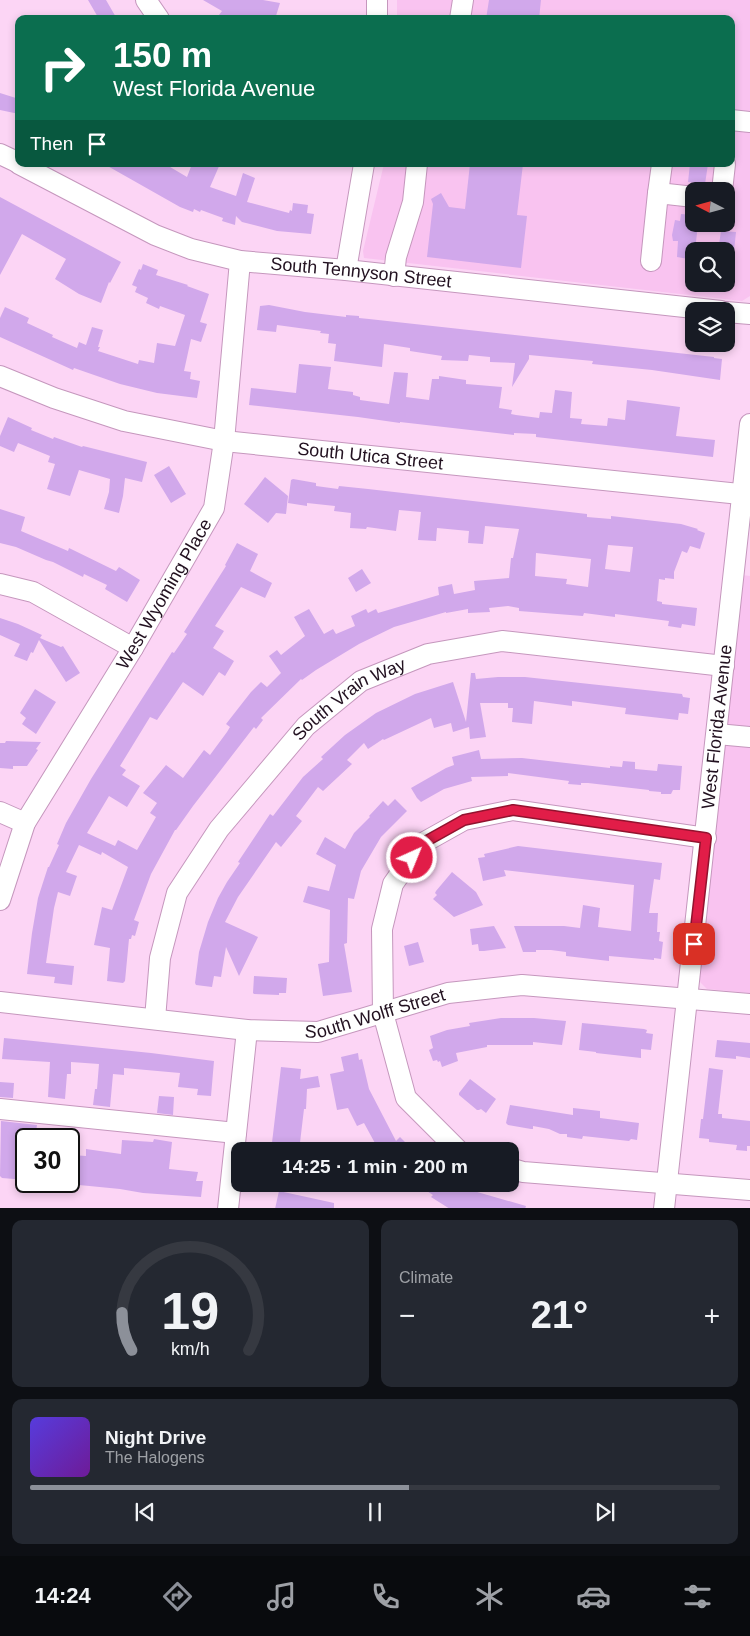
<!DOCTYPE html>
<meta charset="utf-8">
<style>
:root{--surface:#171b24;--page:#242831;--text:#f1f3f6;--muted:#9ea1a6;--line:#363941;--accent:#8c9099}
body{margin:0;font-family:Helvetica,sans-serif;background:var(--page);color:var(--text);height:100vh;display:flex;flex-direction:column;font-size:19px;white-space:nowrap}
*{box-sizing:border-box;margin:0}
p{font-size:16px;color:var(--muted)}
.icon{flex:none;width:28px;height:28px;fill:none;stroke:currentColor;stroke-width:2;stroke-linecap:round;stroke-linejoin:round}
.map{position:relative;height:1208px;overflow:hidden}
.details{display:flex;flex-direction:column;gap:12px;padding:12px;background:#0d0f14;flex:1}
.details>*{flex:none}
.hud{position:absolute;left:15px;top:15px;width:720px;height:152px;border-radius:10px;box-shadow:0 2px 8px #0003;background:#0b6e4f;color:#fff;overflow:hidden}
.needle{width:32px;rotate:276deg}
.fabs{position:absolute;left:685px;top:182px;display:grid;gap:10px}
.fabs a{display:grid;place-items:center;width:50px;height:50px;border-radius:10px;background:var(--surface);box-shadow:0 2px 8px #0003;font-size:25px}
.speed{position:absolute;left:15px;top:1128px;display:flex;gap:10px;font-size:25px;font-weight:700;text-align:center}
.speed>*{display:grid;place-content:center;width:65px;height:65px;border-radius:50%;background:var(--surface);box-shadow:0 2px 8px #0003;line-height:1}
.speed .limit{border:2px solid #111;border-radius:8px;background:#fff;color:#111}
.pin{position:absolute;display:grid;place-items:center;width:42px;height:42px;color:#fff;margin:-21px;border-radius:10px;box-shadow:0 2px 8px #0006}
.me{position:absolute;width:55px;margin:-28px;rotate:44deg;stroke-linejoin:round;filter:drop-shadow(0 0 4px #0008)}
.turn{display:flex;align-items:center;gap:18px;height:105px;padding:0 15px;font-size:22px}
.turn .icon{width:65px;height:65px;stroke-width:2.5}
.turn b{display:block;font-size:35px;line-height:42px}
.then{display:flex;align-items:center;height:48px;padding:0 15px;background:#0003;gap:10px;font-size:19px}
.big{font-size:38px;font-weight:600;line-height:1.1}
.details .widget{flex:1;display:flex;flex-direction:column;justify-content:center;gap:8px;min-width:0;padding:0 18px;border-radius:10px;background:var(--page)}
.details .dial{align-items:center;gap:0}
.dial svg{height:130px;overflow:visible;fill:none;stroke:var(--line);stroke-width:7;stroke-linecap:round;text-anchor:middle}
.dial text{fill:var(--text);stroke:none}
.song{display:flex;align-items:center;gap:15px}
.cover{width:60px;height:60px;border-radius:8px;background:linear-gradient(135deg,hsl(250 70% 55%),hsl(280 70% 35%))}
.played{height:5px;border-radius:2px;background:linear-gradient(90deg,var(--accent) 55%,var(--line) 55%)}
.keys{display:flex;justify-content:space-around;direction:ltr}
.heat{display:flex;justify-content:space-between;align-items:center;font-size:28px;direction:ltr}
.details .tiles{flex:1;display:grid;gap:12px;grid-template-columns:1fr 1fr}
.widget:last-child{grid-column:span 2}
.trip{position:absolute;left:231px;top:1142px;width:288px;height:50px;border-radius:10px;background:var(--surface);box-shadow:0 2px 8px #0003;font-weight:600;line-height:50px;text-align:center}
.dock{display:flex;height:80px;justify-content:space-around;align-items:center;background:#090b0e;color:var(--muted)}
.dock .icon{width:35px;height:35px}
.dock .on{color:var(--accent)}
.dock b{font-size:22px;color:var(--text)}
.map>svg:first-child{display:block}
.built{fill:#f9c3f0;fill-rule:evenodd}
.building{fill:#d1a8eb;fill-rule:evenodd}
.lines{fill:none;stroke-linecap:round;stroke-linejoin:round}
.minor-casing{stroke:#c597bd;stroke-width:22}
.minor{stroke:#fff;stroke-width:20}
.route-casing{stroke:#92132f;stroke-width:12}
.route{stroke:#e11d48;stroke-width:9}
.labels{text-anchor:middle;stroke-width:4;stroke-linejoin:round;paint-order:stroke}
.street-label{font-size:18px;fill:#221120;stroke:#fcd5f5}
</style>
<div class="map">
<svg width="750" height="1209" viewBox="0 0 750 1209">
<rect width="100%" height="100%" fill="#fcd5f5"/>
<path class="built" d="M397,0H750V296L742,301L364,258L363,251L384,164H731V19H397ZM694,191H726V224H694ZM694,251H726V284H694Z
M742,575L750,576V993L707,989L700,982L699,975Z"/>
<path class="building" d="M88,0H106L117,19H99Z
M203,0H263L280,3L275,19H226L219,15L222,11Z
M489,0H541L539,19H486Z
M0,93L19,99V114L0,110Z
M104,164H165L187,177L192,164H220L210,187L236,196L243,173L255,178L247,202L289,213L290,210L292,211L293,203L308,205L307,213L314,214L311,234L277,231L242,222L236,216L235,225L222,221L223,218L201,210L200,212L194,209L193,212L180,207Z
M470,164H523L517,215L527,216L521,268L427,257L433,204L431,199L441,193L449,207L465,209Z
M690,164H708L705,184L688,182Z
M0,197L121,262L110,283L109,282L101,303L79,294L55,279L66,259L22,234L0,275Z
M681,214L694,215V224H698L694,260L677,257L678,241H673L672,235L675,220L680,221Z
M721,231L736,232L734,251H718Z
M143,264L158,270L156,275L188,285L187,286L209,294L200,322L207,324L201,342L191,339L184,371L191,372L190,379L200,381L197,398L157,393L120,384L74,368L73,370L0,337V318L5,307L29,318L27,323L53,335L52,337L77,348L79,342L86,345L92,327L103,330L98,347H100L98,351L138,364L139,360L154,363L157,343L175,346L185,315L160,306L159,309L146,303L148,298L135,292L137,287L132,285L139,269L141,270Z
M269,305L305,312L346,317V315L359,316V318L369,319L714,357V358L722,359L720,380L652,370L592,364L593,361L529,355V359L512,387L515,363L490,362V357L469,355L468,361L441,360L442,356L410,351V348L384,344L382,367L334,361L336,344L328,343L329,334L320,333L321,331L277,325L276,332L257,330L260,306Z
M299,364L331,367L328,389L353,392V395L360,397V400L389,404L394,372L408,373L406,397L429,400L432,379H439V376L466,380V384L502,387L499,408L512,410L511,414L516,415L539,418L540,412L552,413L555,390L572,392L570,418L582,419L581,424L607,426L608,418L625,420L627,400L680,407L676,436L715,440L713,457L536,437V434L514,433V435L400,422V423L358,417L249,405L251,388L296,393Z
M8,417L32,428L31,430L53,439L54,437L82,447L83,446L147,462L142,482L125,478L123,496L119,513L104,509L109,492L110,479L79,470L70,496L47,489L55,464L48,462L50,456L18,443L14,452L0,446V436Z
M169,466L186,494L171,503L154,475Z
M265,477L288,496L286,514L276,513L268,523L244,504Z
M293,479L316,483V486L338,489L339,486L368,489L587,514V517L611,519V516L681,524L698,529L697,530L705,533L700,549L690,546L687,553L682,551L674,572V579L665,578V580L659,579L657,601L662,602V604L697,608L695,626L682,624L681,628L668,626L669,621L615,614V617L584,613L583,616L519,611V608L508,606L489,608L490,612L468,613V609L446,613V612L394,627L359,644L316,670L302,680L301,679L261,718L263,720L256,729L254,727L193,806L176,830H175L151,874L134,920L139,922L135,936L132,935L131,939H129L125,981L123,983L107,981L110,948L94,945L102,907L112,910L128,867L102,852L101,855L79,845L66,872L77,876L70,896L58,892L54,908L46,963L74,966L72,985L54,983L55,977L27,974L32,933L38,898L48,867H49L59,845L57,844L66,823L91,779L136,708L172,652L174,653L187,634L184,632L226,566L225,565L237,543L258,554L250,571L272,583L265,598L241,587L215,626L224,631L213,648L234,661L225,676L219,672L203,696L183,682L157,720L150,717L120,766L126,770L122,775L140,786L127,807L109,796L87,833L115,846L118,840L137,850L156,817L150,813L157,803L143,793L166,765L183,778L204,750L210,755L227,732L230,727L226,724L251,692L261,682L267,687L281,673L269,656L277,650L281,655L305,636L294,617L309,609L324,634L333,629L336,634L355,626L351,616L366,609L368,613L376,609L378,613L439,595L438,587L452,584L454,594L475,590L474,581L509,578L511,558H513L519,529L485,526L483,544L468,543L469,531L437,528L436,541L418,540L421,512L399,510L396,531L367,527L366,529L350,528L351,513L334,511L335,506L307,503V506L288,503L291,480ZM608,545L633,547L630,572L605,569ZM536,553L591,559L588,587L566,584L567,579L535,576Z
M0,509L25,517L21,531L68,551L69,548L116,571L119,567L140,580L127,602L105,589L107,585L84,574L83,577L53,562L46,560L16,547L0,543Z
M362,569L371,583L356,592L348,578Z
M0,618L18,624L42,635L40,638L61,647L63,646L80,673L66,682L39,640L33,653L31,652L27,661L14,656L20,644L0,635Z
M471,673H475L476,679L498,677H525L682,694L683,697L690,698L688,714L679,713L678,720L625,714L626,708L572,701V706L534,701L532,724L512,722L513,708H508V703H480L486,737L470,739L469,727L453,732L451,723L434,728L431,718L384,740L383,739L368,749L364,743L347,760L352,764L323,791L318,787L296,816L302,821L281,847L276,842L238,897L225,922L258,937L239,976L226,947L221,977L214,976L212,987L196,985L195,983L199,952L208,922L218,898L227,882L240,863L238,862L270,814L273,816L303,777L323,759L321,757L345,735L376,713L415,694L453,682L466,722Z
M35,689L56,702L36,734L22,724L26,718L20,713Z
M6,741L41,742L36,749L38,750L27,766H13V769L0,768V743H5Z
M479,750L481,759L522,758L610,768V766L622,767L623,761L635,762V769L657,771L658,764L682,766L680,790H673L671,794H661V792L649,791V790L588,783H581V785L568,784L569,781L508,773V776L471,777L472,781L444,789L421,802L417,798L411,788L446,768L454,765L452,757Z
M395,799L407,811L381,837L361,871L354,899L348,898L347,943L344,944L352,992L323,996L318,964L329,962L330,910L303,902L308,886L329,891L336,865L316,854L325,837L345,849L354,833L370,817L369,816L383,801L388,806Z
M518,846L662,863L660,880L654,879L649,913H658L657,932H660L659,941L663,942L661,959L654,958V960L609,956V961L566,956V952L551,950H536V952H523L514,926H564L580,928L583,905L600,908L598,927L631,931L634,885L504,870L506,876L483,881L478,858L485,857L484,854Z
M452,872L476,892L483,905L454,917L433,899L437,895L435,893L436,891Z
M494,926L506,948L484,951H479L478,944L472,945L470,929Z
M418,942L424,962L409,966L404,946Z
M254,976L287,978L286,993H279V995L254,994L253,993Z
M501,1018H534L566,1021L562,1045L533,1042V1045H487V1047L456,1053L458,1061L442,1067L440,1061L438,1062L437,1060L433,1061L429,1050L433,1048L430,1036L447,1030L470,1026L469,1023Z
M582,1023L644,1029L647,1030L646,1033L653,1034L651,1050L641,1049V1058L596,1053V1052L579,1050Z
M4,1038L151,1053L214,1061L211,1096L197,1095L198,1089L178,1087L180,1073L124,1068V1075L113,1074L110,1107L93,1105L95,1089H97L99,1064L71,1062V1074H67L65,1099L48,1097L50,1062L2,1059Z
M717,1040L750,1043V1058L736,1056V1059L715,1057Z
M358,1053L359,1060L362,1059L369,1089L396,1141L400,1137L414,1151H381L376,1145L364,1123L357,1126L348,1108L337,1110L330,1074L344,1071L341,1057Z
M281,1067L301,1069L300,1079L318,1076L320,1087L307,1089L306,1109H304L299,1151H271Z
M709,1068L723,1070L718,1114H722V1118L750,1121V1146H747V1151L736,1150L737,1145L709,1142V1139L699,1138L701,1119H703Z
M470,1079L496,1099L486,1113L481,1109L479,1110H477L459,1095V1093Z
M0,1082L14,1083L13,1098L0,1097Z
M159,1096L174,1097L173,1115L157,1113Z
M510,1105L573,1115V1108L600,1111V1118L639,1123L637,1140L631,1139L629,1141L583,1136L582,1139L567,1137V1134H560L549,1129L533,1126V1129H531L508,1125L506,1123Z
M1,1121L37,1125L35,1138L26,1139V1180L2,1178L0,1176Z
M154,1139L172,1142L169,1169L198,1172L196,1181H203L201,1197L143,1193L120,1189L69,1184V1157L72,1158V1155L86,1156V1149L121,1154L122,1140L153,1142Z
M416,1184H456L460,1187L526,1206L525,1209H450L431,1197L433,1195Z
M279,1191L334,1203V1209H275Z"/>
<g class="lines">
<g class="minor-casing">
<g id="minor">
<path d="M146,0L159,19"/>
<path d="M377,19V0"/>
<path d="M460,19L463,0"/>
<path d="M731,120L750,122"/>
<path d="M0,154L19,163"/>
<path id="s1" d="M19,164L155,235L191,249L240,261L346,270L721,311"/>
<path d="M722,191L725,164"/>
<path d="M658,193L662,164"/>
<path d="M651,261L658,193L694,197"/>
<path d="M346,270L364,164"/>
<path d="M394,276L396,257L413,202L417,164"/>
<path d="M726,312L750,314"/>
<path id="s2" d="M0,376L54,398L124,421L224,441L750,495"/>
<path d="M0,584L33,592L133,648"/>
<path d="M717,734L750,737"/>
<path d="M0,812L25,823"/>
<path id="s3" d="M0,900L25,823L133,648L214,508L224,441L240,261"/>
<path id="s4" d="M0,1002L247,1030L318,1032L448,993L522,985L750,1004"/>
<path id="s5" d="M155,1019L160,958L177,893L219,829L306,726L361,681L428,654L502,641L724,666"/>
<path d="M0,1109L236,1133"/>
<path d="M459,1151L406,1098L383,1013L382,929L393,884L421,844L464,820L513,810L706,838"/>
<path d="M510,1168L523,1172L750,1190"/>
<path d="M228,1209L247,1030"/>
<path id="s6" d="M664,1209L750,424"/>
</g>
</g>
<use href="#minor" class="minor"/>
</g>
<g class="lines">
<g class="route-casing">
<path id="route" d="M412,858L421,844L464,820L513,810L706,838L694,944"/>
</g>
<use href="#route" class="route"/>
</g>
<g class="labels">
<g class="street-label">
<text dy="6" stroke="none"><textPath href="#s1" startOffset="364">South Tennyson Street</textPath></text>
<text dy="6" stroke="none"><textPath href="#s2" startOffset="381">South Utica Street</textPath></text>
<text dy="6" stroke="none"><textPath href="#s3" startOffset="349">West Wyoming Place</textPath></text>
<text dy="6" stroke="none"><textPath href="#s5" startOffset="391">South Vrain Way</textPath></text>
<text dy="6" stroke="none"><textPath href="#s6" startOffset="485">West Florida Avenue</textPath></text>
<text dy="6" stroke="none"><textPath href="#s4" startOffset="379">South Wolff Street</textPath></text>
</g>
</g>
</svg>
<div class="fabs">
<a><svg class="needle" viewBox="-14 -14 28 28"><path d="M0-13l5 13h-10z" fill="#e53935"/><path d="M0 13l5-13h-10z" fill="#9ea1a6"/></svg></a>
<a><svg class="icon" aria-label="search" viewBox="0 0 24 24"><circle cx="10" cy="10" r="6"/><path d="M15 15l6 6"/></svg></a>
<a><svg class="icon" aria-label="layers" viewBox="0 0 24 24"><path d="M12 4l9 5-9 5-9-5zM3 14l9 5 9-5"/></svg></a>
</div>
<div class="speed"><div class="limit">30</div></div>
<div class="pin" style="left:694px;top:944px;background:#d93025"><svg class="icon" aria-label="arrive" viewBox="0 0 24 24"><path d="M6 21V4h12l-3 4 3 4H6"/></svg></div>
<svg class="me" style="left:412px;top:858px" viewBox="-20 -20 40 40"><circle r="17" fill="#e11d48" stroke="#fff" stroke-width="3"/><path d="M0-11L8 9 0 5-8 9z" fill="#fff"/></svg>
<div class="trip">14:25 · 1 min · 200 m</div>
<div class="hud">
<div class="turn"><svg class="icon" aria-label="right" viewBox="0 0 24 24"><path d="M7 20v-9h11M14 6l5 5-5 5"/></svg><div><b>150 m</b>West Florida Avenue</div></div>
<div class="then">Then<svg class="icon" aria-label="arrive" viewBox="0 0 24 24"><path d="M6 21V4h12l-3 4 3 4H6"/></svg></div>
</div>
</div>
<section class="details">
<div class="tiles">
<div class="widget dial"><svg viewBox="0 0 100 80">
<path d="M14 69A42 42 0 1 1 86 69"/>
<path d="M14 69A42 42 0 0 1 8 46" stroke="#8c9099"/>
<text x="50" y="56" font-size="32" font-weight="700">19</text>
<text x="50" y="72" font-size="11">km/h</text>
</svg></div>
<div class="widget"><p>Climate</p>
<div class="heat"><a>−</a><b class="big">21°</b><a>+</a></div>
</div>
<div class="widget">
<div class="song"><i class="cover"></i><div><b>Night Drive</b><p>The Halogens</p></div></div>
<div class="played"></div>
<div class="keys"><svg class="icon" aria-label="previous" viewBox="0 0 24 24"><path d="M18 5L8 12l10 7zM5 5v14"/></svg><svg class="icon" aria-label="pause" viewBox="0 0 24 24"><path d="M8 5v14M16 5v14"/></svg><svg class="icon" aria-label="next" viewBox="0 0 24 24"><path d="M6 5l10 7-10 7zM19 5v14"/></svg></div>
</div>
</div>
</section>
<nav class="dock">
<b>14:24</b>
<svg class="icon on" aria-label="directions" viewBox="0 0 24 24"><path d="M12 3l9 9-9 9-9-9zM9 14v-3h6M13 9l2 2-2 2"/></svg>
<svg class="icon" aria-label="music" viewBox="0 0 24 24"><path d="M9 18V5l10-2v13"/><circle cx="6" cy="18" r="3"/><circle cx="16" cy="16" r="3"/></svg>
<svg class="icon" aria-label="phone" viewBox="0 0 24 24"><path d="M5 4h4l2 5-3 2q2 4 5 5l2-3 5 2v4C11 20 4 13 5 4z"/></svg>
<svg class="icon" aria-label="climate" viewBox="0 0 24 24"><path d="M12 3v18M4 7l16 10M4 17L20 7"/></svg>
<svg class="icon" aria-label="car" viewBox="0 0 24 24"><path d="M5 17H2v-5l4-1 3-4h7l3 4 3 1v5h-3M9 17h6M6 11h13"/><circle cx="7" cy="17" r="2"/><circle cx="17" cy="17" r="2"/></svg>
<svg class="icon" aria-label="filters" viewBox="0 0 24 24"><path d="M4 7h16M4 17h16"/><circle cx="9" cy="7" r="2"/><circle cx="15" cy="17" r="2"/></svg>
</nav>
